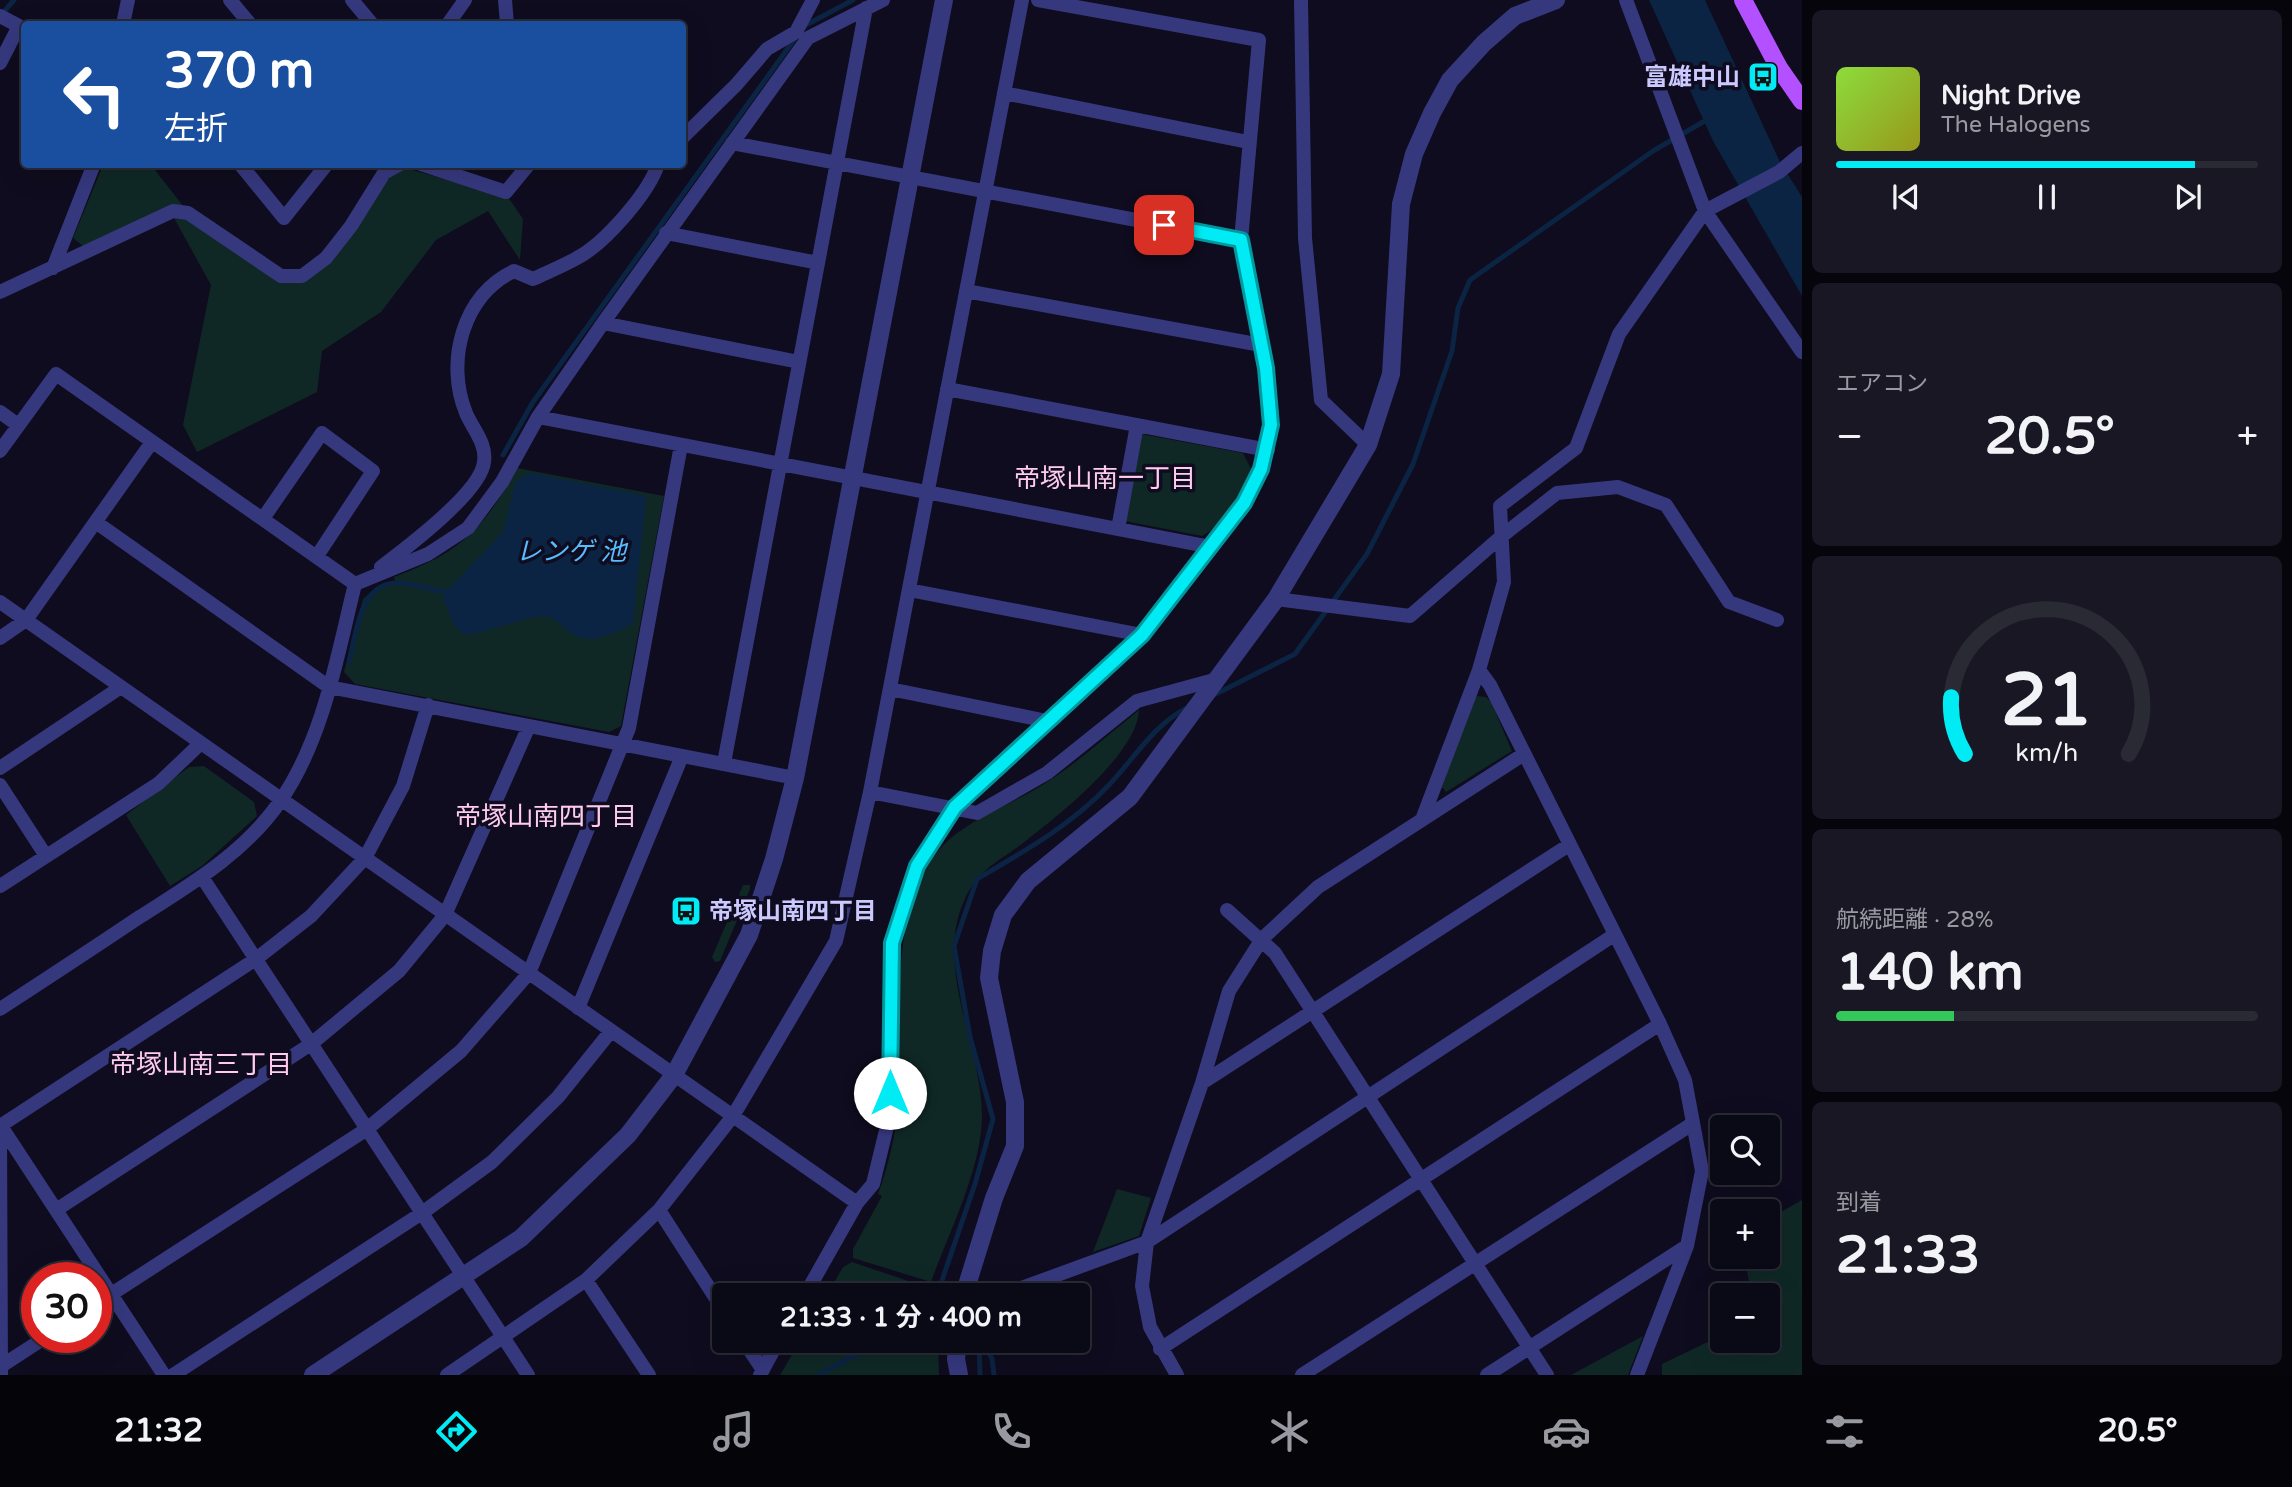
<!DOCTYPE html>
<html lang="ja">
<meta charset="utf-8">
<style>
:root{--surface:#0a0916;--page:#181723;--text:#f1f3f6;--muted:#999aa1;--line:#2a2a35;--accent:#00ebf4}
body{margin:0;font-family:"Varela Round","Noto Sans JP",sans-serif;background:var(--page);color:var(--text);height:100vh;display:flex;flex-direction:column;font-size:26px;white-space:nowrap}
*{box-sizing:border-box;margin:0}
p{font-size:23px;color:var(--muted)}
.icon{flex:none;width:38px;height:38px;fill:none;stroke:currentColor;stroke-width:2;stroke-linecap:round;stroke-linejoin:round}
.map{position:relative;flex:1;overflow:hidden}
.panel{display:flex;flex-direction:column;gap:10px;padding:10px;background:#06050c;width:490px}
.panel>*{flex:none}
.hud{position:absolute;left:21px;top:21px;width:665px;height:147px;border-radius:7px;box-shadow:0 7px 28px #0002,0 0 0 2px var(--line);background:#1a4fa0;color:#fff;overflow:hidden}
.fabs{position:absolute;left:1710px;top:1115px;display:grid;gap:14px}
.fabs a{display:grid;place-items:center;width:70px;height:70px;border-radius:7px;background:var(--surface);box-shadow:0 7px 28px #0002,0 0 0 2px var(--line);font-size:35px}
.speed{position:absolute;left:21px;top:1262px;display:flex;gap:14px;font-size:35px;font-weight:700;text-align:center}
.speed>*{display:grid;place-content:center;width:91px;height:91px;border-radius:50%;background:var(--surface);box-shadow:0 7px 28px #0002,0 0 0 2px var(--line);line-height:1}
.speed .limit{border:10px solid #d22;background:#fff;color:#111}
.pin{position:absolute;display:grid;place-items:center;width:60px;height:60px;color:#fff;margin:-30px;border-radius:14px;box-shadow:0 4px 10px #0006}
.me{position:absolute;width:77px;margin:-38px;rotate:0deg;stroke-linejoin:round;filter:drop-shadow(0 0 5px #0008)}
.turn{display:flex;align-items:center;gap:24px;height:147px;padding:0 28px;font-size:32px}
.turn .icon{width:91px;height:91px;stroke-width:2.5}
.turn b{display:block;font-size:49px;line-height:60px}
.big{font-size:52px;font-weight:700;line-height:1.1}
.panel .card{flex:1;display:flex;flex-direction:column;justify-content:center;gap:10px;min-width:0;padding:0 24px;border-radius:10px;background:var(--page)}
.panel .dial{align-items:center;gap:0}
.dial svg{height:182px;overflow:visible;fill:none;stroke:var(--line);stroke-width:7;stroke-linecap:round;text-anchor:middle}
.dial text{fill:var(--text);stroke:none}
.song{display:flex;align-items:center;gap:21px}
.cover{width:84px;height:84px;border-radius:10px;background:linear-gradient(135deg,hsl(90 70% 55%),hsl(60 70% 35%))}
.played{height:7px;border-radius:4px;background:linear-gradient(90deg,var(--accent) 85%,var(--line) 85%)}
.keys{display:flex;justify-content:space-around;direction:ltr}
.heat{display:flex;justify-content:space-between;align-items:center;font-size:38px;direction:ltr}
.charge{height:10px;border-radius:5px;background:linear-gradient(90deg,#34c759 28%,var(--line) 0)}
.trip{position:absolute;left:712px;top:1283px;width:378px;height:70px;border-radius:7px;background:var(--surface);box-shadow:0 7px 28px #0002,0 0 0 2px var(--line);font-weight:700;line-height:70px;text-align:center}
.dock{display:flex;height:112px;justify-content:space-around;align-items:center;background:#040409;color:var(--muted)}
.dock .icon{width:49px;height:49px}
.dock .current{color:var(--accent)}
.dock b{font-size:32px;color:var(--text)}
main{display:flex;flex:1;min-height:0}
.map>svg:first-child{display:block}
.green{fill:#0f2826}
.water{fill:#0b2443}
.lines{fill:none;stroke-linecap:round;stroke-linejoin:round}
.stream{stroke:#0b2443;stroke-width:5}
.minor{stroke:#36387e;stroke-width:14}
.tertiary{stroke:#36387e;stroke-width:18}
.primary{stroke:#b350ff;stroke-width:18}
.route-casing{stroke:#00999f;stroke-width:18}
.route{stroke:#00ebf4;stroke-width:12}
.labels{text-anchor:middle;stroke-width:7;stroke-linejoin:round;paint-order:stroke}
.poi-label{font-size:24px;font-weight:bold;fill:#ccc9ff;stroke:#0e0c1e;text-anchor:end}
.neighbourhood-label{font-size:26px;fill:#ffcbef;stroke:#0e0c1e}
.water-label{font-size:26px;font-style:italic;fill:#57bbff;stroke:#0e0c1e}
</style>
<main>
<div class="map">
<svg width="1802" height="1375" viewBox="0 0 1802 1375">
<rect width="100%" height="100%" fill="#0e0c1e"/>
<path class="green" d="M103,165H151L184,207L83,246L73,238Z
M405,168L508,197L523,219L520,260L488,211L436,240L381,312L322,351L317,392L197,452L183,425L211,285L174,218L186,219L295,282L388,178Z
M1141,434L1243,453L1251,469C1239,493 1228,523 1202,536L1125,521Z
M517,468L664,496L621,726L609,732L355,684L344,672L363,599L376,587L395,582L394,577C461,552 483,530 517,468Z
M1477,696L1486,697L1491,702L1512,751L1446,792L1442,787L1472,700Z
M1139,710C1138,753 1057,817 1023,843C998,862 977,870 964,901C934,968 982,1048 982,1115C982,1168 949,1232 931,1282L853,1258V1249L882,1196L878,1194C889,1164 896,1133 899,1101C904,1022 883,896 951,838C978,815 1017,802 1047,782C1080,761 1109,734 1139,710Z
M204,766L254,802L257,816L202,866L170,886L126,815L189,767Z
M743,885H750V889L720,961L715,962L712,957Z
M1117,1189L1151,1198L1139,1236L1093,1252Z
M1802,1200V1375H1662V1364L1722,1335V1340H1768V1295H1751L1745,1257L1768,1256V1219Z
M852,1262L929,1288L927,1295H827L843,1267Z
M1643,1336L1628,1375H1571Z
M800,1341H938L939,1375H780Z"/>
<path class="water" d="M1649,0H1705L1780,162L1802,197V296L1713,141Z
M531,473L646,496L633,624C613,633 592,647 571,633C565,629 556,619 549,617C535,612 485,634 464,635L454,625L443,598L446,592L503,532L516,480Z"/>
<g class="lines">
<path class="stream" d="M0,16L14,0
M804,26L853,0
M503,455L533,402L796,37
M349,662C356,635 359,583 397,583C413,583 431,590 446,592
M1212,696L1295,654L1367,554L1413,464L1452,351L1458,308L1470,280L1653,151L1708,119
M937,1295L975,1184L993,1119L970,1037L954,946L977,879C1023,852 1070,826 1108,786C1134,759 1153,725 1187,708
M979,1340L980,1375
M983,1340L992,1359L994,1375
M819,1375L882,1340"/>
<path class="minor" d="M230,0L250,24
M352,0L372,24
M505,0L507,24
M1301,0L1305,238L1321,400L1368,445
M1626,0L1705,211L1802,352
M0,16L19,26L0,63
M123,24L128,0
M448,24L465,0
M1004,93L1248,142
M682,138L736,85L767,49L796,32L813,0
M732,143L1241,240
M240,164L284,218L327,164
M421,164L506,192L529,164
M666,233L818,263
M53,268L94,164
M966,291L1261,345
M0,292L173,211L188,213L281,276H302L326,258L351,226L384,173L400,164
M603,323L799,362
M947,389L1268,450
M0,412L18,425
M538,417L1211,547
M0,451L56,374L355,584C337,656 324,737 281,800C246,852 190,885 138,918C92,949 46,979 0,1009
M264,517L322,433L373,471L317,556
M97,523L329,687L795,778
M1118,529L1137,425
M381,567C405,549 481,492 484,462C487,443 472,428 466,413C445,362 463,294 514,271L533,279C548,272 563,266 577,258C604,244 649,193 658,164
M355,584L428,554L468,528L502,482L538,417L603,323L808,38L883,0
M909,590L1142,635
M1276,599L1410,616L1502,536L1557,493L1618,487L1666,505L1729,602L1777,620
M0,602L857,1203
M0,638L26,620L152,442
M1479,670L1504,582L1500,506L1576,448L1619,334L1705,211L1779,172L1802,153
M890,689L1047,721
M724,763L866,8
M0,768L121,687
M0,785L46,856
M870,792L977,813L1047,773L1137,701L1214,680
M1423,817L1479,670L1490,685L1660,1024L1685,1080L1702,1171L1687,1246L1637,1375
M202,877L528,1375
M0,886L159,783L201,743
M1227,910L1275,953L1547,1375
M578,1008L682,756
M1202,1083L1569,845
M1,1126L164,1375
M56,1210L311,1044L399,971L445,915L529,726
M659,1210L724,1311
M586,1280L649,1375
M965,1287L1008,1293L1147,1242L1614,935
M805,1295L857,1203L873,1184L890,1114L892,943L917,866L955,807L1142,635L1244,503L1261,469L1271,425L1266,368L1241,240L1259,40L1038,0
M96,1304L367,1129L461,1051L529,973L629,728L681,445
M743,1340L763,1370
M1160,1349L1660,1024
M3,1365L46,1337
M1,1375L0,1126L256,959L311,916L365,858L403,786L428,705
M173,1375L422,1213L492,1162L558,1097L611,1031
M447,1375L586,1280L659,1210L733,1116L836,941L870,792L1022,0
M760,1375L779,1340
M1177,1375L1150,1327L1142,1286L1147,1242L1202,1083L1229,991L1262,939L1318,887L1524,754
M1302,1375L1692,1124
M1487,1375L1687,1246"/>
<path class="tertiary" d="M964,1295L994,1198L1015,1146V1102L989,978L992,951L1003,915L1028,881L1130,797L1276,599L1368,445L1391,374L1401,204L1414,154L1432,113L1450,80L1484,43L1515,16L1556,0
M958,1340L956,1359L959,1375
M313,1375L521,1238L628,1135L674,1075L749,935L774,859L795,778L944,0"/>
<path class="primary" d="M1743,0L1779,68L1802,101"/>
</g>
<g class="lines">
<g class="route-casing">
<path id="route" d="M890,1093L892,943L917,866L955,807L1142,635L1244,503L1261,469L1271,425L1266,368L1241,240L1164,225"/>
</g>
<use href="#route" class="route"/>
</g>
<defs>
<g id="bus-square" transform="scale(1.575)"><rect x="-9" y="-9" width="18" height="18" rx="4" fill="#00ebf4" stroke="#0e0c1e"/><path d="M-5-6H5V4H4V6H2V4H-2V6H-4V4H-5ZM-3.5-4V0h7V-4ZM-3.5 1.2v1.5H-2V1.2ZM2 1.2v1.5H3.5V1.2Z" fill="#111"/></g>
</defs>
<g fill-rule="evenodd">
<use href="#bus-square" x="1763" y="77"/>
<use href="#bus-square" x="686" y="911"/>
</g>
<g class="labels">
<g class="poi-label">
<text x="1740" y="85">富雄中山</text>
<text x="709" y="919" text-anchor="start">帝塚山南四丁目</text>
</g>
<g class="neighbourhood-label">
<text x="1105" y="487">帝塚山南一丁目</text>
<text x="546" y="825">帝塚山南四丁目</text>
<text x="201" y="1073">帝塚山南三丁目</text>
</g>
<g class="water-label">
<text x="571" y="560">レンゲ 池</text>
</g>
</g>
</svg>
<div class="fabs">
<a><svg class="icon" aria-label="search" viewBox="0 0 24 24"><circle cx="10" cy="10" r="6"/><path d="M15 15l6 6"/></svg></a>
<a>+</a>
<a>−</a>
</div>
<div class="speed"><div class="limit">30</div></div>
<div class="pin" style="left:1164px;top:225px;background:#d93025"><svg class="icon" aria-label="arrive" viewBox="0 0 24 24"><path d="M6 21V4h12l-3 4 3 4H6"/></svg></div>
<svg class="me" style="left:890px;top:1093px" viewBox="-20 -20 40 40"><circle r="19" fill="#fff"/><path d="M0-13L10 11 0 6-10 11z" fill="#00ebf4"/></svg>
<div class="trip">21:33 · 1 分 · 400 m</div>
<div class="hud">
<div class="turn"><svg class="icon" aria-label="left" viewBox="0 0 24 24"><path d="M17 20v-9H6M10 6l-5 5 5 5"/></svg><div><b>370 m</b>左折</div></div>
</div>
</div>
<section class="panel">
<div class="card">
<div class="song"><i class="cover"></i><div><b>Night Drive</b><p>The Halogens</p></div></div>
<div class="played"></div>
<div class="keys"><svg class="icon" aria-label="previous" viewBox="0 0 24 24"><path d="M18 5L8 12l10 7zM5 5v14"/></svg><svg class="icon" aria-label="pause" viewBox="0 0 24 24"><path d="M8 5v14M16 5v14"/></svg><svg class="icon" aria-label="next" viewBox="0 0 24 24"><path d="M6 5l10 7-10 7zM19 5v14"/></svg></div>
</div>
<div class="card"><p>エアコン</p>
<div class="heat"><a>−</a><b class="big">20.5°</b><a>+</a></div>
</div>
<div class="card dial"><svg viewBox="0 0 100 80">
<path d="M14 69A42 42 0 1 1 86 69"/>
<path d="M14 69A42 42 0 0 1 8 44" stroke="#00ebf4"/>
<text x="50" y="56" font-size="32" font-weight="700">21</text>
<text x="50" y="72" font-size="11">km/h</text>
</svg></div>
<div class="card"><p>航続距離 · 28%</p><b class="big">140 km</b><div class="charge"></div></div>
<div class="card"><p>到着</p><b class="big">21:33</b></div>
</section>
</main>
<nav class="dock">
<b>21:32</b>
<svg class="icon current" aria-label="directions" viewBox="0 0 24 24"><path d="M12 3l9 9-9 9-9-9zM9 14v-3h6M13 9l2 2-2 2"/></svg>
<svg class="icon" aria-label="music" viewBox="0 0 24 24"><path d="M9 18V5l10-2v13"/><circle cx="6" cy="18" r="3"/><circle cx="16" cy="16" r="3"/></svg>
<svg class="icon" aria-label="phone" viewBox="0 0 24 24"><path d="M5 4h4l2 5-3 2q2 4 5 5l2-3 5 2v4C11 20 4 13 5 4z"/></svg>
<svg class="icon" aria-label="climate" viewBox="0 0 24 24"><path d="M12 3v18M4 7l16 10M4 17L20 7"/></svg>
<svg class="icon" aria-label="car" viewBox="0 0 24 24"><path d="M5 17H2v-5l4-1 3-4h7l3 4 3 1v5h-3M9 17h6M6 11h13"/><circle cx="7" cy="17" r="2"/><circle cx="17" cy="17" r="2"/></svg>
<svg class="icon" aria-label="filters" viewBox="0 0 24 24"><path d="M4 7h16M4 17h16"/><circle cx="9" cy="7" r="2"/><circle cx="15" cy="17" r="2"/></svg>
<b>20.5°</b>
</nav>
